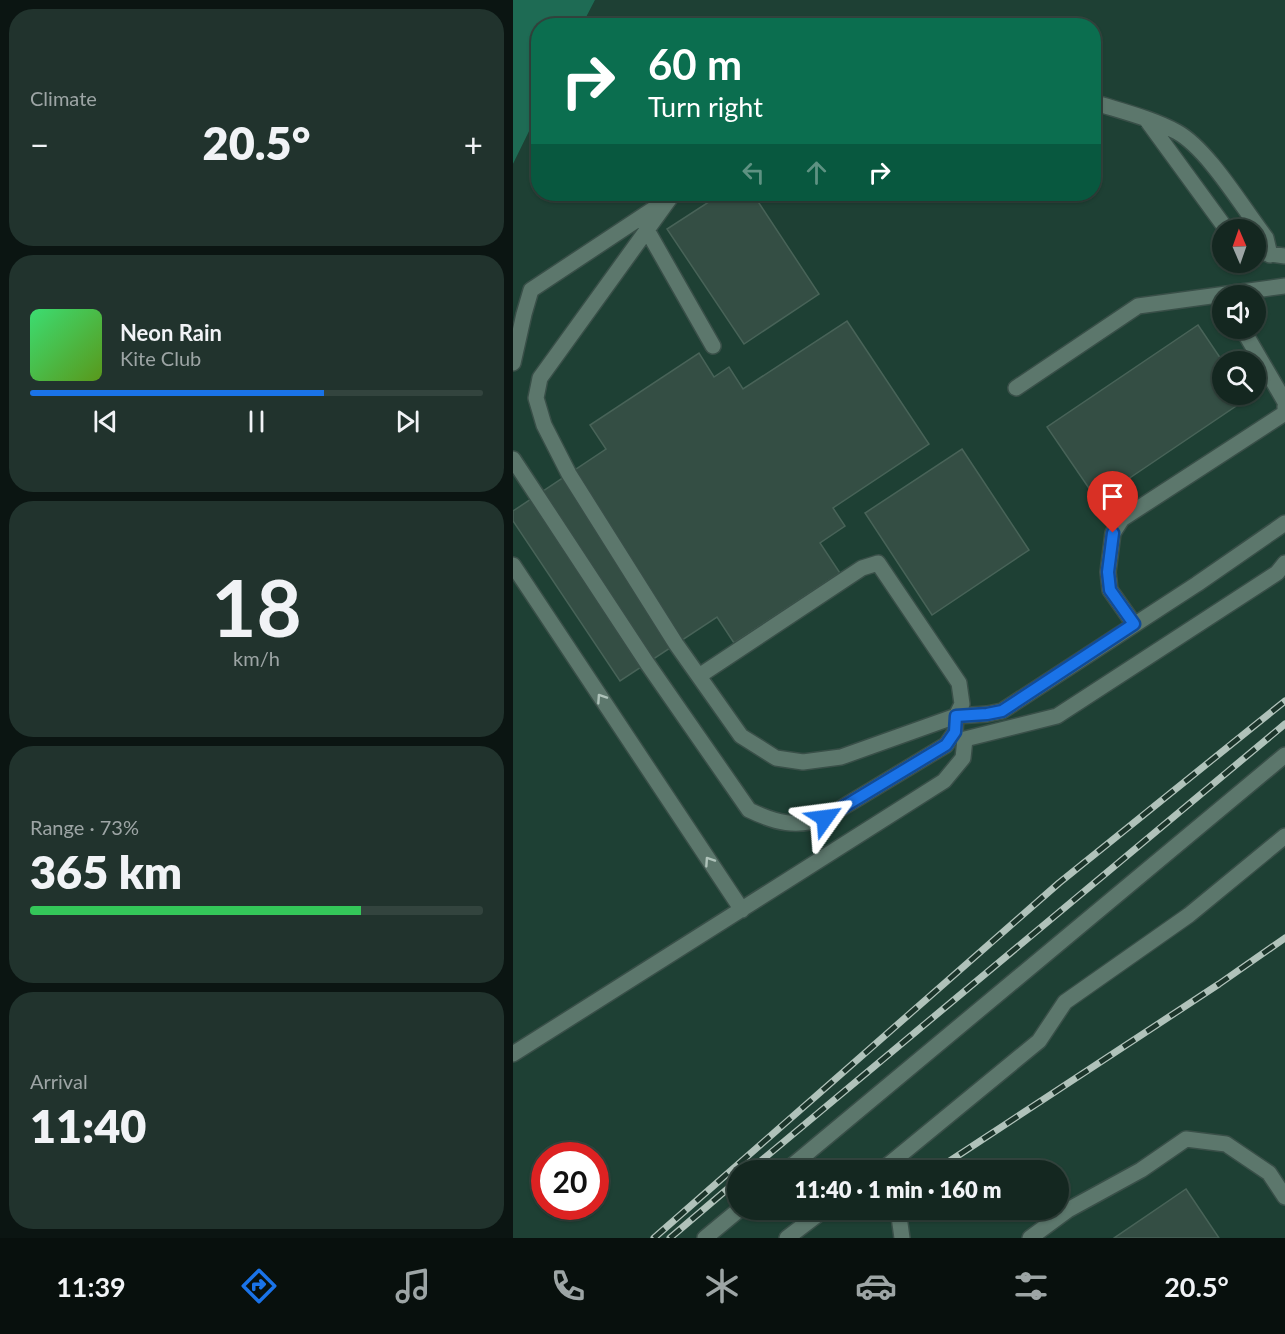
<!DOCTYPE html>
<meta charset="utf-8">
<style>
:root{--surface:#142720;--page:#21332d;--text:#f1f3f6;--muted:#9da5a5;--line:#33443e;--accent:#1a73e8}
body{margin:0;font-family:Lato,sans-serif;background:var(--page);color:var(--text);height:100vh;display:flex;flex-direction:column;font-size:22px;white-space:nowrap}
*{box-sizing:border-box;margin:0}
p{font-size:20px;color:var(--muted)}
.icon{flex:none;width:33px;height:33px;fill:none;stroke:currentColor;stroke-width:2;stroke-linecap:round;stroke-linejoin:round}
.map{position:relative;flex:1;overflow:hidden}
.drawer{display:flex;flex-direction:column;gap:9px;padding:9px;background:#0b1512;width:513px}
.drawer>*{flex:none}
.hud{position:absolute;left:18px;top:18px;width:570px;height:183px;border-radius:24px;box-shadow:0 2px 4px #0004,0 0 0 2px var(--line);background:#0b6e4f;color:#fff;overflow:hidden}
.needle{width:39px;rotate:358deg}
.fabs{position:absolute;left:699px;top:219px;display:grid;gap:12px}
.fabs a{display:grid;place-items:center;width:54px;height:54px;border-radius:50%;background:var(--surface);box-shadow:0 2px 4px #0004,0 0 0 2px var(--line);font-size:30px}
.speed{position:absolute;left:18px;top:1142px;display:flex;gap:12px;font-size:30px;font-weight:700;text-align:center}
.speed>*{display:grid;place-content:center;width:78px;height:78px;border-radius:50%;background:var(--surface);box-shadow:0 2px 4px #0004,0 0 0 2px var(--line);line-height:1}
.speed .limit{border:9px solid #d22;background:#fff;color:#111}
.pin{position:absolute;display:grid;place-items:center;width:51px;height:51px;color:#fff;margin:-62px -26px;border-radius:50% 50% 50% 0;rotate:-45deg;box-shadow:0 0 6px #0007}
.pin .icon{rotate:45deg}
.me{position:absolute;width:66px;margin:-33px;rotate:59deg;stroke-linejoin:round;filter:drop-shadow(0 0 4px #0008)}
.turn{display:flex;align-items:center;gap:21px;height:126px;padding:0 18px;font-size:27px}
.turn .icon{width:78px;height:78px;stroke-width:2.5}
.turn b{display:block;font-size:42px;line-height:51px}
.lanes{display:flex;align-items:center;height:57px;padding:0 18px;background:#0003;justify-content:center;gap:30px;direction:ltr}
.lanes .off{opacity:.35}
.big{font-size:45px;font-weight:800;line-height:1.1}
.drawer .card{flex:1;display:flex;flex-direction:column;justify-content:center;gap:9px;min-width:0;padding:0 21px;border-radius:24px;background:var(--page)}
.drawer .dial{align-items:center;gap:0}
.dial b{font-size:78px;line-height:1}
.song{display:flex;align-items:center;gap:18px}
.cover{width:72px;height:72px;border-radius:9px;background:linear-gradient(135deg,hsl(140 70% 55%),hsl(90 70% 35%))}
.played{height:6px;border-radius:3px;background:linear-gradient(90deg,var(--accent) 65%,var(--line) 65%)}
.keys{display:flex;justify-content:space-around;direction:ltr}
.heat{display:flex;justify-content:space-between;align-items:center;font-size:33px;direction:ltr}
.charge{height:9px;border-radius:4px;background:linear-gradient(90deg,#34c759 73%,var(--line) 0)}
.trip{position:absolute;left:214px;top:1160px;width:342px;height:60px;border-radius:30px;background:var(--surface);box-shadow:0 2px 4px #0004,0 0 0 2px var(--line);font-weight:800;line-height:60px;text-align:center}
.tab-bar{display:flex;height:96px;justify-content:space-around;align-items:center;background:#08100d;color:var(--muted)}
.tab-bar .icon{width:42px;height:42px}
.tab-bar .selected{color:var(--accent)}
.tab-bar b{font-size:27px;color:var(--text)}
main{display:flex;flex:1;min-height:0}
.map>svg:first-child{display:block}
.built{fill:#1e4034;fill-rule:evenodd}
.forest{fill:#1e6b54}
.building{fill:#344e44;stroke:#486358;stroke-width:1.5}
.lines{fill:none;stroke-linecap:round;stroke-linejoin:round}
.minor-casing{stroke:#394f48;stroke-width:18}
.minor{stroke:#5c776c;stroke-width:15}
.rail-casing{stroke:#b0c2ba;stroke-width:7}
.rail{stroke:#1b342a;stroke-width:4.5;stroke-dasharray:14;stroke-linecap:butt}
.oneway{stroke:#afc3ba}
.route-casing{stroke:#114b97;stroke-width:15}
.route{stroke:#1a73e8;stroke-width:10}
</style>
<main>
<section class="drawer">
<div class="card"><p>Climate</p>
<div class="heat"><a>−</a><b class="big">20.5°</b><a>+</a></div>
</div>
<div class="card">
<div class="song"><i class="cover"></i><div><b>Neon Rain</b><p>Kite Club</p></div></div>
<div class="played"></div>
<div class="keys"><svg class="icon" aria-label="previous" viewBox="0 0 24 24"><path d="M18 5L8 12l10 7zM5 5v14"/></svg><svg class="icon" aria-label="pause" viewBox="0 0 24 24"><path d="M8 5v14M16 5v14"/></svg><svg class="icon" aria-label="next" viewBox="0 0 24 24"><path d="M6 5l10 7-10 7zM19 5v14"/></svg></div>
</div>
<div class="card dial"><b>18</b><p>km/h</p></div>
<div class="card"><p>Range · 73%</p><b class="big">365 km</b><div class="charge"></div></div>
<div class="card"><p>Arrival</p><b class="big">11:40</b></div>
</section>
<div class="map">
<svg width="772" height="1238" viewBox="0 0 772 1238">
<rect width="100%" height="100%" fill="#1b342a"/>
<path class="built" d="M82,0H772V1238H0V164L25,113L26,194H580V26L69,25ZM710,230H742V262H710ZM710,296H742V328H710ZM710,362H742V394H710ZM32,1155H82V1206H32ZM225,1170H546V1209H225Z"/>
<path class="forest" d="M0,0H82L69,25L26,26L25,113L0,164Z"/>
<path class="building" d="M208,194H240L306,294L231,344L154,229Z
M334,321L416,444L320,508L332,526L307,543L327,573L221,643L204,617L107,681L0,521V511L93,449L77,425L186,353L201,377L216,367L230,389Z
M685,325L710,362V394H733L735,398L584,500L534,427Z
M449,449L516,550L419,615L352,513Z
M673,1189L706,1238H601Z"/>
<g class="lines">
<g class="minor-casing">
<path id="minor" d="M580,102C608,111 638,118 664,132C693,148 725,200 745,227L753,238L757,255
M633,119L714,230
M157,198L27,378L23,398L31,425L56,474L163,644L228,736L263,758L290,762L328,757L443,716L449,704L446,683L365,563L349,568L186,676
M134,230L200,346
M742,252L772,256
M729,328L772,402
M0,363L11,314L18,290L151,202
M503,388L625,306L772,286
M0,459L134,663L236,810C263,823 283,828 312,818L433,745L442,732L443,716L474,714L489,711L684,584L772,523
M0,565L229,910
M621,624L597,590L595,572L600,533L609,519L772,413V406
M0,1054L431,781L450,758L452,739L544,716L764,573L772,563
M274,1170L772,755
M369,1170L526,1041L552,1002L676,915L772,836
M385,1209L389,1238
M192,1238L227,1209
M274,1238L312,1209
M517,1238L555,1210L628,1170L673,1139L713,1144L756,1173L772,1197"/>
</g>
<use href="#minor" class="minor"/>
<g class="rail-casing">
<path id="rail" d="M237,1170L772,724
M423,1170L706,984L772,938
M141,1238L546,883L772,701
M157,1238L225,1180"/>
</g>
<use href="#rail" class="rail"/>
</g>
<defs><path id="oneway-chevron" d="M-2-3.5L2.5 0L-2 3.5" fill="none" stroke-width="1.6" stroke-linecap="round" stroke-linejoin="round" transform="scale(1.5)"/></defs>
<g class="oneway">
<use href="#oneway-chevron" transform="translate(88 698) rotate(-124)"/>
<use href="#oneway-chevron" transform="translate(196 861) rotate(-124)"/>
</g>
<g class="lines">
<g class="route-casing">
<path id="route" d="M312,818L433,745L442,732L443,716L474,714L489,711L621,624L597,590L595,572L600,533"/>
</g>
<use href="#route" class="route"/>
</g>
</svg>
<div class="fabs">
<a><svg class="needle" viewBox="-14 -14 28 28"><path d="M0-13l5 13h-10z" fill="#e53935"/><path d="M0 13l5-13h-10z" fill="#9da5a5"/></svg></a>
<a><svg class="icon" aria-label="sound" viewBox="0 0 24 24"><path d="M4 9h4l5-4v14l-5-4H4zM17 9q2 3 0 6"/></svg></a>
<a><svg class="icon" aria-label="search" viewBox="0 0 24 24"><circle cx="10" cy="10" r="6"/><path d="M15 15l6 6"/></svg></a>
</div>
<div class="speed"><div class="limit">20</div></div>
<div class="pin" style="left:600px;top:533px;background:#d93025"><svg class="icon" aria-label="arrive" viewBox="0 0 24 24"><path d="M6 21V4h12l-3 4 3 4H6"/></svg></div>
<svg class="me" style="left:312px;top:818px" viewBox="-20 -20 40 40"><path d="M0-17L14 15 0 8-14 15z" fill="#1a73e8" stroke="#fff" stroke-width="4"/></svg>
<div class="trip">11:40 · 1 min · 160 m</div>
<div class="hud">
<div class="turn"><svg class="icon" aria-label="right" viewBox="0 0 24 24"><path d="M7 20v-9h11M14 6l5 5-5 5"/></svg><div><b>60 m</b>Turn right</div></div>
<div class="lanes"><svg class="icon off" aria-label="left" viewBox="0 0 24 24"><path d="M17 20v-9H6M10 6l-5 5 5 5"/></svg><svg class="icon off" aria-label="ahead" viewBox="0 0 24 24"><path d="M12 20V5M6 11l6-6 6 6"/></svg><svg class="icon" aria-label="right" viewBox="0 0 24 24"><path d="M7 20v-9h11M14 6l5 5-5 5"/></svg></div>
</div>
</div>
</main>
<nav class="tab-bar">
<b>11:39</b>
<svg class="icon selected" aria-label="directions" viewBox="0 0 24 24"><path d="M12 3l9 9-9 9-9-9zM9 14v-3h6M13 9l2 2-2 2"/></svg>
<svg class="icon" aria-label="music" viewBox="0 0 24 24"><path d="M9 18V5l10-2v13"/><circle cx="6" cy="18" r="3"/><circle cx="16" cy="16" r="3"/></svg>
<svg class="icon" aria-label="phone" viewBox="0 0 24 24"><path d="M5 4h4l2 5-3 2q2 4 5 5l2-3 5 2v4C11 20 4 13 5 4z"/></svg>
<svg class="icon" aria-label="climate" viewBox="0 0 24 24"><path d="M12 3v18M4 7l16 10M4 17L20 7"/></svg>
<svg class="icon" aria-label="car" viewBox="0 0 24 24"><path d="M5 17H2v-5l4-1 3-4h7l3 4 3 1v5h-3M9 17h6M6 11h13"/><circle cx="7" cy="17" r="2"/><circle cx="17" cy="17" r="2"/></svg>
<svg class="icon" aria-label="filters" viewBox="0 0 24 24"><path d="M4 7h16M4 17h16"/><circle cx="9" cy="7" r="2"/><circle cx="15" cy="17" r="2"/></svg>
<b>20.5°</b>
</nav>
